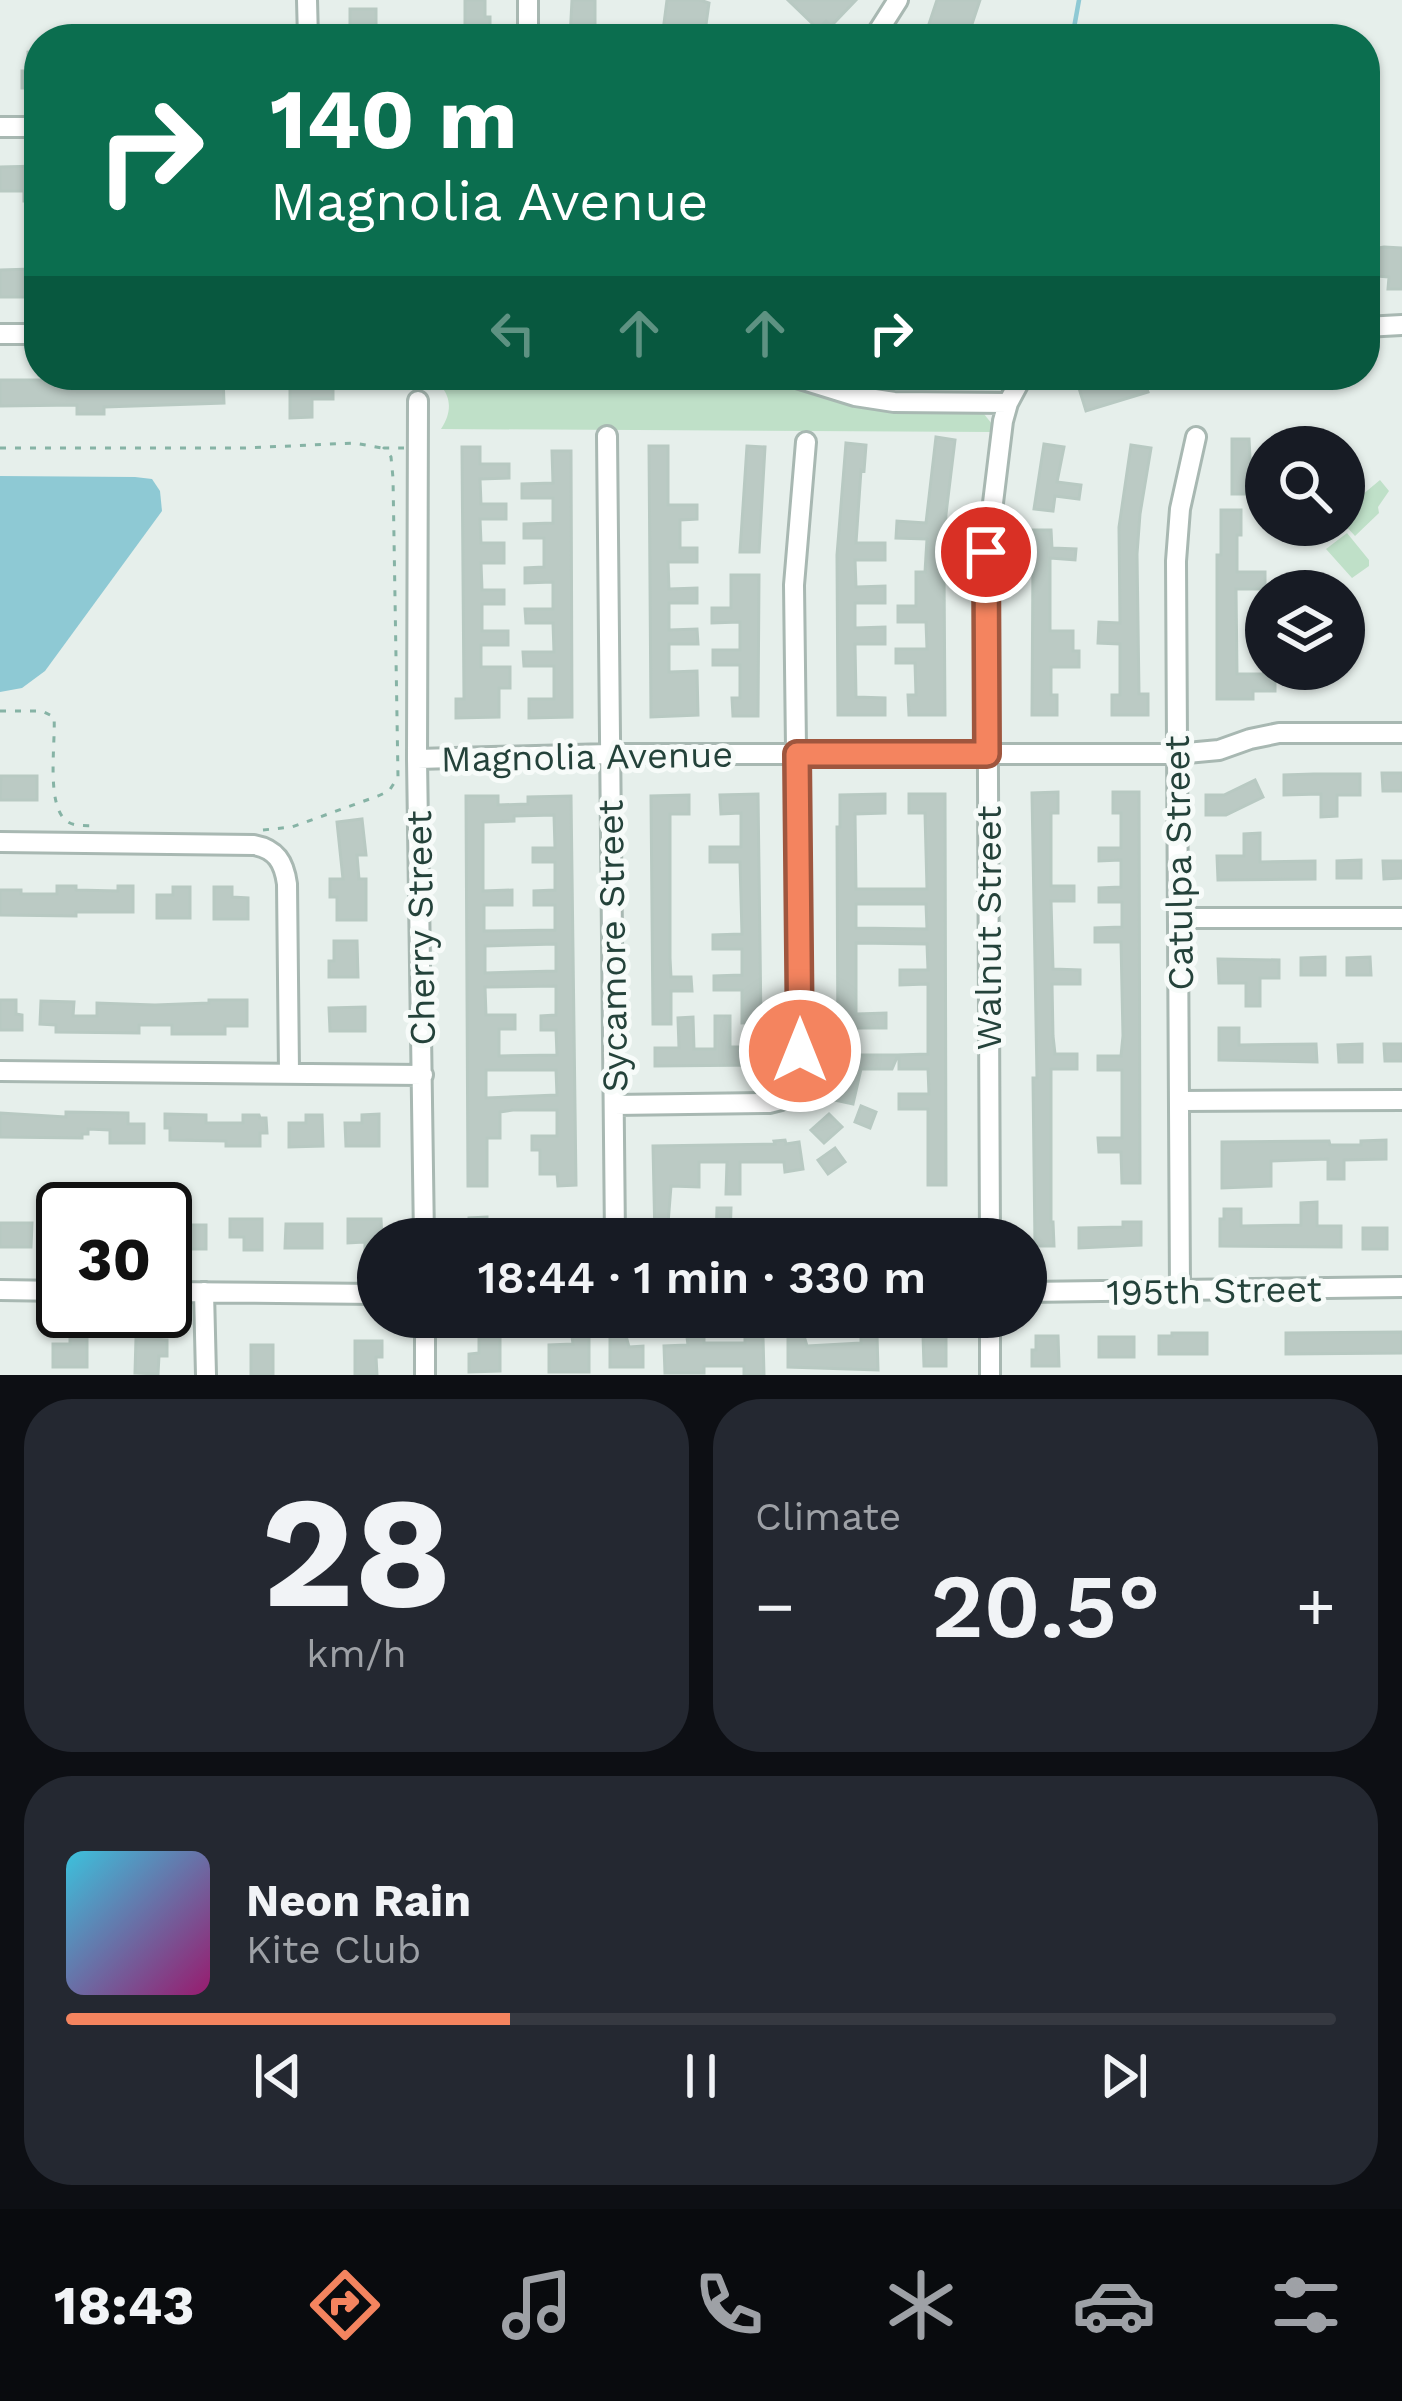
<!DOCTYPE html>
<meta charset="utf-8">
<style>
:root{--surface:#171b24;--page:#242831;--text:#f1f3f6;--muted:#9ea1a6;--line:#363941;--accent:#f4845f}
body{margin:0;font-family:"Work Sans",sans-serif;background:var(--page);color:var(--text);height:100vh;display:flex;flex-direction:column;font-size:45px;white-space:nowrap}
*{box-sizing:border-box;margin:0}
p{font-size:39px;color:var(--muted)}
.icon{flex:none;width:66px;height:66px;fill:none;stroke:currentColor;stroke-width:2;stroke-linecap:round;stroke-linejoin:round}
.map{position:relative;height:1375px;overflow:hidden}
.sheet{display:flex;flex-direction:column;gap:24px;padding:24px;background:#0d0f14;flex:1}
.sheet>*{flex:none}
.hud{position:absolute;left:24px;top:24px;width:1356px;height:366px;border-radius:48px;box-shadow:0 3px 9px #0004;background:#0b6e4f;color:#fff;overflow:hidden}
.fabs{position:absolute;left:1245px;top:426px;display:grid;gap:24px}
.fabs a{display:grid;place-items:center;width:120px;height:120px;border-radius:50%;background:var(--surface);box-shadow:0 3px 9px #0004;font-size:60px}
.speed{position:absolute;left:36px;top:1182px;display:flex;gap:24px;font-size:60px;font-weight:700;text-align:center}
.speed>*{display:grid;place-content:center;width:156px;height:156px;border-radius:50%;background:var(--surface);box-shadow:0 3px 9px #0004;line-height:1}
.speed .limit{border:6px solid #111;border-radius:18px;background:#fff;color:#111}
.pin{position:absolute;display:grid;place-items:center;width:102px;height:102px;color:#fff;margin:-51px;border:6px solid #fff;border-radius:50%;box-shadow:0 3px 12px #0007}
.me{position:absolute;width:132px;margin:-66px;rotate:0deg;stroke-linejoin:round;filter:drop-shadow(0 0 9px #0008)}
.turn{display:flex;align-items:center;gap:42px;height:252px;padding:0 48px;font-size:54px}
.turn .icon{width:156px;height:156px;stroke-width:2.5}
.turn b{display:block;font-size:84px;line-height:102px}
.lanes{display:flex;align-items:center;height:114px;padding:0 48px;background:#0003;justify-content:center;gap:60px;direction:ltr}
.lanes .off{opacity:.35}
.big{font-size:90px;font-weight:600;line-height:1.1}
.sheet .tile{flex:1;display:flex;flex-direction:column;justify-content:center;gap:18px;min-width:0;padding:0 42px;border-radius:48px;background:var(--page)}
.sheet .dial{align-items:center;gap:0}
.dial b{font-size:156px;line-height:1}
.song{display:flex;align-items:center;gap:36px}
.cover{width:144px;height:144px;border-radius:18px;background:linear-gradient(135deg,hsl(190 70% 55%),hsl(320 70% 35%))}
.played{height:12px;border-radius:6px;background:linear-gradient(90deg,var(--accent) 35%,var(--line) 35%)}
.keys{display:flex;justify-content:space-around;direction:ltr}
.heat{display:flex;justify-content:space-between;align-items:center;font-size:66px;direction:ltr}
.sheet .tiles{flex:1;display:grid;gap:24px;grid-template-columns:1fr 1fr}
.tile:last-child{grid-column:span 2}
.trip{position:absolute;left:357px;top:1218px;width:690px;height:120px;border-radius:60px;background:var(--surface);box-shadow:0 3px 9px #0004;font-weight:600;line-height:120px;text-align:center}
.dock{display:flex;height:192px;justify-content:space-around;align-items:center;background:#090b0e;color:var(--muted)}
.dock .icon{width:84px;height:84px}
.dock .current{color:var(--accent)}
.dock b{font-size:54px;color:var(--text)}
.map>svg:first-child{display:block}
.green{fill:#bfe0c8}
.water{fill:#8ec9d4}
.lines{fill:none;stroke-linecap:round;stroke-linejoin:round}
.stream{stroke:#8ec9d4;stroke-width:4.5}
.building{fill:#bbcac4;stroke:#b8c9c2;stroke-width:3;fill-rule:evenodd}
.minor-casing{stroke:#a8b8b2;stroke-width:24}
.path{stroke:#86b3a5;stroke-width:3;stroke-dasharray:6 9;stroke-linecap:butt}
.minor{stroke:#fff;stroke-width:18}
.route-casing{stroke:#9f563e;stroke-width:30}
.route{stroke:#f4845f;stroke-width:21}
.labels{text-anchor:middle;stroke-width:10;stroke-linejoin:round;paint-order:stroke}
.street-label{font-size:36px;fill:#24423a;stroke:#f7fbf9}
</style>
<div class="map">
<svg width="1402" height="1375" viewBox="0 0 1402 1375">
<rect width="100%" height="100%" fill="#e6efeb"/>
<path class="green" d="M421,375H761C809,395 856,409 908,413C933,415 958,412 984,414L992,424V432L441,429C457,405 448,383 421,375Z
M1380,480L1389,491L1378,507L1379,513L1355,536L1344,524V510Z
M1347,533L1369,560V566L1352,578L1326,549Z"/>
<path class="water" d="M0,476L135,477L152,479L160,491L162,511L45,671L22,688L0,692Z"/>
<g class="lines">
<path class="stream" d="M1072,39L1079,0"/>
</g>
<path class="building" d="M465,0H485V17H490V39H465Z
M572,0H595V39H570Z
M667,0H700L709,3L704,39H662Z
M788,0H856L831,26L826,21L818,29Z
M937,0H980L967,39H934L935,36L926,33Z
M350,9H376V39H350Z
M39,51V88H22V71H28V52Z
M39,166V201H24V191H0V167Z
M1384,247L1402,248V289H1388L1389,277L1365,275V250Z
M31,269L32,297H0V270Z
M290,375H333V399H312V417L290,418Z
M1081,375H1142L1148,392L1086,411L1078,385L1083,384Z
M111,376V382L223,378L224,403L104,407V414H77V405L0,406V380H60V387H90V377Z
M936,437L955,440L946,514L944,572L945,715H909L908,695H916L915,663H896V649H927L926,622H898V606H916V572H925L927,539L896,538L897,521L926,523Z
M1232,439H1249L1252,494H1232Z
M846,443L866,445L864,471L861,470L856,543H885V560H855L856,587L885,586V603H855V628L885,627V644H855L856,697L885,698V715H838L837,555Z
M1044,444L1064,447L1057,482L1081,485L1079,499L1055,496L1053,511L1034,509Z
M1131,445L1151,448L1140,514L1137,554L1139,694H1148V715H1112V695H1120V644L1098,643L1099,622L1120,623L1119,527Z
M649,446H668V505H697V519L680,520V548H697V562H668L669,589L697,588V603H669V630L697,629L698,644H669V672L697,671L698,715L651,717Z
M747,446L765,447L759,552H740Z
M462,447H480V464H509V478L480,479L481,504H506V519H480L481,543H504V563H481L482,590H504V604H482V631H508V645H481V667H510V688H499V717L456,718V699H464Z
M552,451H571L572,717L529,718V699H554V666H524L523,652H554L553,623H526L525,609H553V582L525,583V568L544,567V538H524V524L553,523V498H522V484L553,483Z
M1221,510H1241V535H1237V572H1265V589H1236L1237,674H1275V691H1253V699H1217V555H1221Z
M1033,530H1051L1052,548L1076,549L1075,560L1050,558V631H1073V651H1079V667H1051V695H1057V715H1032L1033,557H1027L1028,547H1033Z
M731,575H759L758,716H733L732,698H740V665H713V650H740V622L712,623V608H731Z
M1382,773H1402V791H1383Z
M1314,774H1360V795H1337V816L1321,817V794L1284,795V775Z
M1,776H37V800H0Z
M1255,780L1263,797L1226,815H1206V795H1224Z
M1058,792V813H1051V886H1074V901H1051L1053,969L1080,970V984H1052L1053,1036L1055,1054H1077V1069H1051V1222H1053L1054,1246H1035L1033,1078H1037L1032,793Z
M1113,792H1139L1140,1183H1122L1121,1152H1099L1098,1138H1122V1070H1098V1056H1121L1123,1036L1121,942H1095V928L1122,927V902H1099V888L1121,887V860L1099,861V848H1121V813H1113Z
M758,794L761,1022L742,1023V990H714V976L742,975V949H713V935L742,934L740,862H710V847H741V813L721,814L720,795Z
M885,794V813L855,814L856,889H927L925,813H909V794H945L946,1185H928V1109H899V1094H929L928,1069H899V1055L928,1054V984L900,985V970H928L927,944L856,943V1014L886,1013V1028H856L857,1055H898L892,1069H861L853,1104L835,1100L845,1060H838L837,827H840V795ZM856,904H926L927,929L856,928Z
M689,795V814H670V958L671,977H691L692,991H671V1024H653L651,796Z
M466,796H498V805L528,804V797L571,796L576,1185L558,1186L557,1174H540V1150H532V1136H557V1110H513L500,1112V1138H487V1186H468ZM554,815L555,848H533V862H555V890L534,891V905H555V930L484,931V905H512V890L483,891V822L514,821V816ZM556,944V971L485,973V946ZM556,986V1015L541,1016V1030H556L557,1055L499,1056V1029H515V1015H486L485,987ZM486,1070H556L557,1095L486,1098Z
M362,819L366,855H357L359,879H366V920H337V897H330V879H343L337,822Z
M1260,833V862L1315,861V879L1218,880L1217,856H1244V834Z
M1361,860V878H1337V861Z
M1383,861H1402V878L1384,879Z
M57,886H76V890L118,891V886H133V912H76V916L0,915V890H21V894H57Z
M173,887H190V918H157V895H173Z
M214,887H232V897L248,898V919H214Z
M334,941H357L358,977H329V961H334Z
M1325,957V975H1301V958Z
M1370,957L1371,975H1347V958Z
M1218,959L1279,960V978H1260V1006H1246V983H1219Z
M0,1000H16V1014L22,1015V1030H0Z
M209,1000H247V1026H225V1034H172V1025H139V1033L56,1032V1025L40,1024L41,1001L74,1002L73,1016H97V1003L155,1005L209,1003Z
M365,1007V1031H330L329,1008Z
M715,1016H730V1047H760V1065L655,1066V1048H679L678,1018L693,1017L694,1049H715Z
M1219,1028H1239V1045L1316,1044L1317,1062L1219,1060Z
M1362,1044V1062H1339L1338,1045Z
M1384,1044H1402V1061H1385Z
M861,1106L876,1112L870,1128L855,1122Z
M66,1112L128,1113V1124H144V1143H110V1130L88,1129V1134H82V1138L0,1137V1113L66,1117Z
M165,1114L206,1115V1123H243V1115H259L260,1118H266L267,1133H260V1146H226V1141L170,1140V1128H165Z
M379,1114V1146H346L345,1123H362V1115Z
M829,1114L842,1127L824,1143L811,1130Z
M306,1115H322L323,1146L289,1147V1123H306Z
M785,1140L786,1144L799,1142L803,1169L785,1172L784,1162H740V1194H726L727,1162H699V1187L671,1186L668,1224H673V1239H655L653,1146L775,1144L774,1141Z
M1386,1140V1159L1344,1160V1179H1328V1159L1271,1161V1186L1222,1188V1142L1329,1141L1330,1145H1361V1141Z
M835,1148L845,1162L828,1174L818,1160Z
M1317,1202V1226H1341V1247L1220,1246V1219H1224V1209H1241V1226L1301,1225V1203Z
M717,1208H731L730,1239H716Z
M487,1217V1239H469V1218Z
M230,1219H262V1250H244V1237H230Z
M348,1219H381L382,1239H378V1250H365V1242L348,1243Z
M1123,1222H1141V1245L1079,1248V1228L1123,1227Z
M0,1223H32L31,1247H0Z
M928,1223H946L947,1239H875V1228H928Z
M286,1224H322V1248H285Z
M557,1224H576V1239H558Z
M170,1225H206V1249H170Z
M1363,1228H1387V1249H1363Z
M1402,1332V1353L1286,1354V1333Z
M1172,1333H1207V1354H1159V1336H1172Z
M861,1335H877L878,1370L788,1367V1336H804L807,1346L861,1343Z
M946,1335V1366H924L923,1336Z
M572,1336H589V1372H549V1345L573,1344Z
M610,1336H626L629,1347L643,1346V1367H610Z
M1036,1336H1058L1059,1366H1032V1350H1036Z
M70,1337L87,1338V1367H53V1344H70Z
M500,1337V1371L469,1372V1354L479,1353V1338Z
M687,1337H704V1343H745V1337H763L764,1375H744V1366H704V1373H665L664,1346L688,1345Z
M1099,1337H1134V1357H1099Z
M136,1338L167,1340V1356H159L158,1374L135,1373Z
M355,1341H382V1357H376L377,1375H355Z
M251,1345H273V1375H251Z"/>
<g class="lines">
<g class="minor-casing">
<path id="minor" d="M307,0L308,39
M528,0V39
M868,39L877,33L898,0
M0,127H39
M1365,327L1402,325
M0,334H39
M787,375L855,396L894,402L1008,403
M418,401L417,759L424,1239
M607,436L615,1239
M417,759L609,754H1176L1219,750L1250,739L1279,733H1402
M0,842L254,845C276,849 284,862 287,884L289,1072
M1179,918H1402
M0,1071L423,1075
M1180,1101L1402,1100
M614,1105L769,1103L781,1100L797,1086L800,1073L794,585L806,442
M990,1239L987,552L1003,421L1008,403L1023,375
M0,1290L63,1291
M1180,1290L1176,561L1180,509L1196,437
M165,1292L378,1294
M204,1292L206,1375
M1026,1292L1402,1287
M425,1317V1375
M990,1317V1375"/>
</g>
<path class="path" d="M450,385L464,375
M0,448H245L354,443L382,448
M0,711H42L54,717C56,742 45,808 68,822C76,827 88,825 97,826
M263,830L292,827L378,796L389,791L398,777L393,478L391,457L384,448H404"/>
<use href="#minor" class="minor"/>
</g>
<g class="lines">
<g class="route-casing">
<path id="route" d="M800,1051L797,754H987L986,552"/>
</g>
<use href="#route" class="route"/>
</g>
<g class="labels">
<g class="street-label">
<text transform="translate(587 756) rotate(-1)" y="13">Magnolia Avenue</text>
<text transform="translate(1178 863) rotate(-91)" y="13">Catulpa Street</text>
<text transform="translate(420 928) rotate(-91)" y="13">Cherry Street</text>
<text transform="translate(988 928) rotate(-90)" y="13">Walnut Street</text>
<text transform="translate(612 946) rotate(-91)" y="13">Sycamore Street</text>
<text transform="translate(1214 1290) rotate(-1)" y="13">195th Street</text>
</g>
</g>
</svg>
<div class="fabs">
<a><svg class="icon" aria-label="search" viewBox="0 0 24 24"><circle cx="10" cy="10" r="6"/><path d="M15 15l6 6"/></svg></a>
<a><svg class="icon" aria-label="layers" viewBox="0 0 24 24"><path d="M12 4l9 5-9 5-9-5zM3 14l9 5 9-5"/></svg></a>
</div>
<div class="speed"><div class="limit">30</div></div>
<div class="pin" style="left:986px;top:552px;background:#d93025"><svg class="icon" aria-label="arrive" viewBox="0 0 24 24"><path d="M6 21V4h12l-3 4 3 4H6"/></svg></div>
<svg class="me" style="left:800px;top:1051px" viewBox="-20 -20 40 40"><circle r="17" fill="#f4845f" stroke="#fff" stroke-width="3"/><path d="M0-11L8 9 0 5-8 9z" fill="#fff"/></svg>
<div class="trip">18:44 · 1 min · 330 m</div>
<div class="hud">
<div class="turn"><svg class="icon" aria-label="right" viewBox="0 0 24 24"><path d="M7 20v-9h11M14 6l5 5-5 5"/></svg><div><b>140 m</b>Magnolia Avenue</div></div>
<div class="lanes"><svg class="icon off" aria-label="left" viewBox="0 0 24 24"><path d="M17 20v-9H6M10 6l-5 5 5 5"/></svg><svg class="icon off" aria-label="ahead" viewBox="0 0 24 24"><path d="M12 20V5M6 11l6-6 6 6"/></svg><svg class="icon off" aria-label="ahead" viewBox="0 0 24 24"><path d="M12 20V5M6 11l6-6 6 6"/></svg><svg class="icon" aria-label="right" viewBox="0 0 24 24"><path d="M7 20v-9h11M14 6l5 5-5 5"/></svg></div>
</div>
</div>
<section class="sheet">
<div class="tiles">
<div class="tile dial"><b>28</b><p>km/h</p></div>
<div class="tile"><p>Climate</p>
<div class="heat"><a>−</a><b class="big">20.5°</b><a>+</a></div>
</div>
<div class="tile">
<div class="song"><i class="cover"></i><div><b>Neon Rain</b><p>Kite Club</p></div></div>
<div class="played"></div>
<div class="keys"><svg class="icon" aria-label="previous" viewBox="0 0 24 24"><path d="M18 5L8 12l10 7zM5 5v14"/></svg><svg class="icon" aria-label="pause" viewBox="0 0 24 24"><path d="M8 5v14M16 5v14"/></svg><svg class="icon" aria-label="next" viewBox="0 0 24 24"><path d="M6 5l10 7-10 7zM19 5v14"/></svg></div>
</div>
</div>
</section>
<nav class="dock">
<b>18:43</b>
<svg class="icon current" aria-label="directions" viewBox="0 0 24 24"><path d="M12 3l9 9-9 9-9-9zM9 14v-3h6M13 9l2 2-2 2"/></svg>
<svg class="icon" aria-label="music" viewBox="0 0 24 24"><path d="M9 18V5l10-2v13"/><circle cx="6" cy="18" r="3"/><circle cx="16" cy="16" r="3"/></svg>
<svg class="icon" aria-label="phone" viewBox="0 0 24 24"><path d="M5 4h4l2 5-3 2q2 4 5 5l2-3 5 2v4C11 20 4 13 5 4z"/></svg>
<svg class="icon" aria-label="climate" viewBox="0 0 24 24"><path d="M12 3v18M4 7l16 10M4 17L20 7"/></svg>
<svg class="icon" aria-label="car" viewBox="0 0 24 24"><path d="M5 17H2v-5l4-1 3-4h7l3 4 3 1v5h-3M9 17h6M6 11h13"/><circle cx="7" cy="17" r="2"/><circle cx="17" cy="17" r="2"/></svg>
<svg class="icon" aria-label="filters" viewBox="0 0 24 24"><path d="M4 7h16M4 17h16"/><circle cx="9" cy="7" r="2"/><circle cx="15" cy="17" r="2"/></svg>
</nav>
